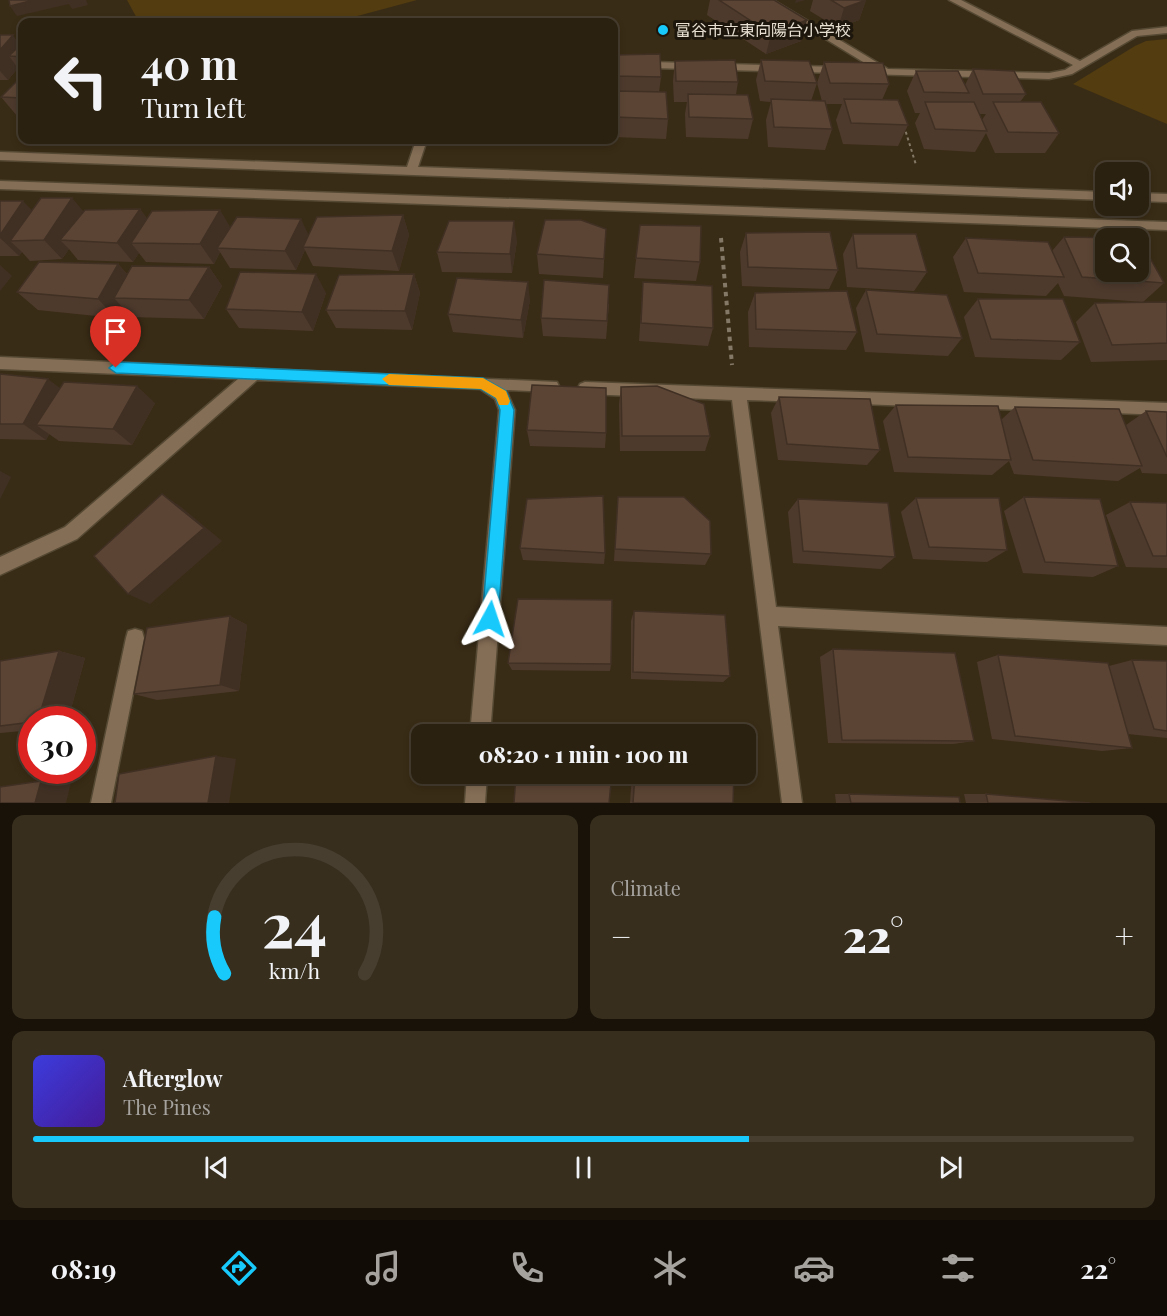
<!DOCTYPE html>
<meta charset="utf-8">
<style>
:root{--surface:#2b2110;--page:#372e1e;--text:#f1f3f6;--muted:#a6a39f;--line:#473e30;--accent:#18cafc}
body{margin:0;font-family:"Playfair Display","Noto Sans JP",serif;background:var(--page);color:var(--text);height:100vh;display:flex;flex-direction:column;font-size:22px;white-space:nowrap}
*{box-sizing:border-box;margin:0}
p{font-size:20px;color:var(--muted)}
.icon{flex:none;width:33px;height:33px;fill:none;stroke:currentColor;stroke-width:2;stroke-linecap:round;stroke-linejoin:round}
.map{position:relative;height:803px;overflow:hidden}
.drawer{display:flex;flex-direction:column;gap:12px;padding:12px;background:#181209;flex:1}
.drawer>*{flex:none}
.hud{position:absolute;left:18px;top:18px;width:600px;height:126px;border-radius:12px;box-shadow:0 3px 9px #0003,0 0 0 2px var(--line);background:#2b2110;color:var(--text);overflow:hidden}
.fabs{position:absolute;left:1095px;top:162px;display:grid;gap:12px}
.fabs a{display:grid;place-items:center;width:54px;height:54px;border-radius:12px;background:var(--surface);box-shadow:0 3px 9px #0003,0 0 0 2px var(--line);font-size:30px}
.speed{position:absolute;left:18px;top:706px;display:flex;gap:12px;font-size:30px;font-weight:700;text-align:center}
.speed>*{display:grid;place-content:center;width:78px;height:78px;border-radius:50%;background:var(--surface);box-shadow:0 3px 9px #0003,0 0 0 2px var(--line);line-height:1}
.speed .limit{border:9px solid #d22;background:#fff;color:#111}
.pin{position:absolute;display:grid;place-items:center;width:51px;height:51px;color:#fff;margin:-62px -26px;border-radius:50% 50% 50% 0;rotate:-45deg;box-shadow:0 0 6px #0007}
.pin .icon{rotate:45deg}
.me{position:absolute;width:66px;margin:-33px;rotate:5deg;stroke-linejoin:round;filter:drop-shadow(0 0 4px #0008)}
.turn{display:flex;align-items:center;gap:21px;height:126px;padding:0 24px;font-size:27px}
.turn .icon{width:78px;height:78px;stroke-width:2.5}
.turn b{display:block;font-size:42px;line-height:51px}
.big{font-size:45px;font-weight:800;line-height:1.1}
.drawer .widget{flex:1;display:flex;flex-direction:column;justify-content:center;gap:9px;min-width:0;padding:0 21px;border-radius:12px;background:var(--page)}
.drawer .dial{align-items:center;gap:0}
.dial svg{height:156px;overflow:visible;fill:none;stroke:var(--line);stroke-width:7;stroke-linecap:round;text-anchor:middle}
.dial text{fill:var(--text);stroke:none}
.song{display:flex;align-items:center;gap:18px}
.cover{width:72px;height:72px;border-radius:9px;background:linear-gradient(135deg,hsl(240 70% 55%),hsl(260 70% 35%))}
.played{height:6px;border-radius:3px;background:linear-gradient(90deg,var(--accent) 65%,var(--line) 65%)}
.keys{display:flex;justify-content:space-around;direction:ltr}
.heat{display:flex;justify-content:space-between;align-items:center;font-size:33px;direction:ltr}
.drawer .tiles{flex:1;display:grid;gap:12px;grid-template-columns:1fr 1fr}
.widget:last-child{grid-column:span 2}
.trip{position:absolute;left:411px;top:724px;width:345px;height:60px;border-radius:12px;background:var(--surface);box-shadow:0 3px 9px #0003,0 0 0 2px var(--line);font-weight:800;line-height:60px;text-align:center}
.tabs{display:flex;height:96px;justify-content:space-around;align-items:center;background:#110d06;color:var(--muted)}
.tabs .icon{width:42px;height:42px}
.tabs .current{color:var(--accent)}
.tabs b{font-size:27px;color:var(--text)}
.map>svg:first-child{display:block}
.green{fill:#523c10}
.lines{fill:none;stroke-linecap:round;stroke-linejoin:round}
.minor-casing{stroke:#554934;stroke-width:3}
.path-far1{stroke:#837966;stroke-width:2;stroke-dasharray:3 3;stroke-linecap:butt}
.path{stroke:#837966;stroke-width:4;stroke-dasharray:4.5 4.5;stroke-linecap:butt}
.minor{fill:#856e56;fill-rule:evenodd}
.wall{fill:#4e3a2d;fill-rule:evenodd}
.shaded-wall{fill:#403024}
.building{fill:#5b4434;stroke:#403024;stroke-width:1.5}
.route{fill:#18cafc;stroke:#1083a4;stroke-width:1.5}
.slow{fill:#f59e0b}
.poi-dot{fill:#18cafc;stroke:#1c160c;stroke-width:2}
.labels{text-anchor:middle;stroke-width:6;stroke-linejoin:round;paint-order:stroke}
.far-poi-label{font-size:16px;fill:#e7dfd2;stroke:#1c160c;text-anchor:start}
</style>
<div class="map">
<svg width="1167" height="803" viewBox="0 0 1167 803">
<rect width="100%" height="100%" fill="#392c16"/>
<path class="green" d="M127,0H417L335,22H139Z
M1167,39V124L1073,84L1135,46L1146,41Z"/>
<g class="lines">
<g class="minor-casing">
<path id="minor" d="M762,0H773L888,69L1049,73L1065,70L1073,65L949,0H961L1080,61L1132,31L1167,27V33L1137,36L1072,74L1049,79L865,74L861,73V69L873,68Z
M614,61L841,67L846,70L841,73L614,67Z
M416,140H427L418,167L1106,192V200L0,160V152L407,167Z
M0,181L1167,222V230L0,189Z
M1138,193L1167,194V202L1138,201Z
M0,357L557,382L559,386L557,390L552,392L506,390L515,410L490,735H470L499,410L495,399L480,389L257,380L77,539L0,575V557L65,527L238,379L0,369Z
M585,382L1167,403V415L747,400L776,607L1167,627V645L778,626L802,803H782L732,400L585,394L580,392L578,388L580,384Z
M135,629L142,631L144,638L111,803H91L126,638L128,631Z
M467,774H487L485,803H465Z"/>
</g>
<path class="path-far1" d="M904,126L916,165"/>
<path class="path" d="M721,238L732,365"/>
<use href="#minor" class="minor"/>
</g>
<path class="wall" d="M710,0H774L807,20L801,41L766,54L707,15Z
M813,0H866L859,20L838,28L810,11Z
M0,35L20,45L22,43V74L18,68L8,80H0Z
M614,55L661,77L659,92L668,119L666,139L614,137Z
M761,60L817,83L811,101H822L817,83L824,62L889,84L882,100L908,125L898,146L843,144L836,120L842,104H826L832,129L825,150L768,147L766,120L771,102L760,101L756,80Z
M675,61L738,82L736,94L753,119L748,139L686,137L685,114L687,102H674L673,81Z
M973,69L1026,94L1020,102L1059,133L1045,153H995L986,133L975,152L924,149L915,123L920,113H915L907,91L916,71L965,85ZM979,114H986L982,120Z
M22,76V118L18,117L1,97Z
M0,201L32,211L84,212L140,209L147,219L309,235L403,215L409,235L399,271L313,266L305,250L296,270L230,268L220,252L214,264L146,262L139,253L133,262L78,260L69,249L62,259L30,261L22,252L19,256H0Z
M640,225L700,262L696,281L634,278Z
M606,229L603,278L539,274L537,254Z
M746,233L838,270L829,289L742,286L740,252Z
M853,234L927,272L914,291L847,287L843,254Z
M1064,237L1106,238L1164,283L1143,302L1064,296L1058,283L1046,296L964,292L953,257L966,238L1052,251Z
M517,241L512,273L442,272L437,252Z
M118,264L127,274L209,267L222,286L204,319L131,317L122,307L116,318L38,310L17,292Z
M414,274L420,293L412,330L336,328L326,310Z
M643,282L713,328L708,346L639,341Z
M866,290L962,338L948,356L865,352L856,308Z
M326,293L313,331L239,328L226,309Z
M755,293L857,332L846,350L749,347L748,312Z
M978,299L1080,342L1061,360L975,357L964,317Z
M530,300L523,338L453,332L448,314Z
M1167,302V360L1091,362L1076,322L1095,303Z
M609,304L606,339L543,336L541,318Z
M0,374L60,388L155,403L132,445L59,441L49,434L46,440L0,439Z
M621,387L710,436L705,451H620L619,404Z
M779,397L880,450L867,465L778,460L771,413Z
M896,405L1001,420L1015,407L1126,425L1146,411L1167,412V474L1142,473L1140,468L1118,481L1014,474L1009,461L992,475L894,472L883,421Z
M527,430L606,433L605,448L530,446Z
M618,497L711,554L705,565L614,561Z
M1024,497L1118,566L1093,577L1023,573L1004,511Z
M916,498L1007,550L987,562L913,559L901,512Z
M798,499L895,557L881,569L793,563L788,512Z
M1130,502L1167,503V568L1126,567L1106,515Z
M520,548L605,553L604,564L523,560Z
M634,611L730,676L723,682L631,679V621Z
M230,616L247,625L239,691L157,700L134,694Z
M833,649L974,741L953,744L828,743L820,657Z
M59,651L85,658L68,720H32V730L0,733V661Z
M998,655L1109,666L1132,660L1167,661V738L1128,734L1132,748L1102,751L992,739L977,662Z
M508,663L611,664L610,671L512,670Z
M632,774H734L733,803H630Z
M835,794H849L960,803H836Z
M964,794H986L1090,803H966Z"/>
<path class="shaded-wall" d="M34,0H86L88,5L72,9L69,4L17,16L10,6Z
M796,0H805L795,3Z
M866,0L859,20L838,28L844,8Z
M807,20L801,41L766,54L771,34Z
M13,35L22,49L9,56L18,68L8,80L0,71V50Z
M72,198L89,218L60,240L69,249L62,259L44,240Z
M23,201L42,221L10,241L22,252L19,256L0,238V235Z
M140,209L155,229L131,243L139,253L133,262L117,243Z
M220,210L232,230L217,248L220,252L214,264L200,244Z
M403,215L409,235L399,271L392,251Z
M301,219L310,238L303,247L305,250L296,270L285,251Z
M514,221L517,241L512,273L510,254Z
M118,264L135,283L114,298L122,307L116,318L98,299Z
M0,265L12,276L0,291Z
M209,267L222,286L204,319L189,300Z
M316,274L326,293L313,331L302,312Z
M414,274L420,293L412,330L405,311Z
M528,282L530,300L523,338L521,320Z
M48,379L70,396L36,425L49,434L46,440L23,424Z
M137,386L155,403L132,445L113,429Z
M0,471L11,477L0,499Z
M162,494L181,507L222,541L150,604L128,594Z
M230,616L247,625L239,691L220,685Z
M59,651L85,658L68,720H38Z
M216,756L236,759L229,803H208Z
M41,781L71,782L66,803H35Z"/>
<path class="building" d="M9,0H34L10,6Z
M719,0H774L807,20L771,34Z
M831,0H866L844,8Z
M0,35H13L0,50Z
M22,43V57L9,56Z
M660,54L661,77L614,76V55Z
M735,60L738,82L676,81L675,61Z
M761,60L809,61L817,83L765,81Z
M824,62L883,63L889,84L830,83Z
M973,69L1014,71L1026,94H983Z
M916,71H958L969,93L924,92Z
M22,76V98L1,97Z
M614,91L666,92L668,119L614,117Z
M688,94L748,95L753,119L689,117Z
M771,99L825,101L832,129L774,127Z
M844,99L898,100L908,125L851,123Z
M925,102H974L987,131L935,129Z
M993,102H1041L1059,133L1008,132Z
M41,198H72L44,240L10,241Z
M0,201H23L0,235Z
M140,209L117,243L60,240L85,210Z
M220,210L200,244L131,243L152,211Z
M403,215L392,251L303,247L317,217Z
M237,217L301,219L285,251L217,248Z
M545,220H581L606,229L604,259L537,254Z
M449,221H514L510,254L437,252Z
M640,225L701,226L700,262L636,258Z
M830,232L838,270L748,267L746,233Z
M853,234H916L927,272L857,268Z
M1064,237L1123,238H1106V272H1138V255L1150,258L1164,283L1082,277Z
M966,238L1048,242L1064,277L978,273Z
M39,262L118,264L98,299L17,292Z
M132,266L209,267L189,300L114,298Z
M240,272L316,274L302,312L226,309Z
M414,274L405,311L326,310L339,275Z
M457,278L528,282L521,320L448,314Z
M544,280L609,285L607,321L541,318Z
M643,282L712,286L713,328L641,323Z
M866,290L947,295L962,338L877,334Z
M847,291L857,332L756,329L755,293Z
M978,299H1063L1080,342L991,339Z
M1167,302V343L1112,345L1095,303Z
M0,374L48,379L23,424H0Z
M64,382L137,386L113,429L36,425Z
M532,385L606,388V433L527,430Z
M657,386L704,404L710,436H622L621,387Z
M779,397L870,399L880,450L787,444Z
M896,405L998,406L1011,460L908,457Z
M1015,407L1119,409L1142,466L1033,460Z
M1146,411L1167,412V457Z
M162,494L204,528L128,594L94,556Z
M603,496L605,553L520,548L527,499Z
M618,497H684L710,521L711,554L615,549Z
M1024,497L1100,499L1118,566L1045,562Z
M916,498H999L1007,550L929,547Z
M798,499L888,503L895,557L803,551Z
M1130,502L1167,503V556H1153Z
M518,599L612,600L611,664L508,663Z
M634,611L725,615L730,676L633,672Z
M230,616L220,685L134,694L147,628Z
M833,649L955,653L974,741L842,740Z
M59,651L38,720H32V722L0,726V661Z
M998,655L1108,663L1132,748L1015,736Z
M1132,660L1167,661V731L1154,729Z
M216,756L208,803H115L119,774Z
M516,774H612L609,803H514Z
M635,774H734L733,803H633Z
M41,781L35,803H0V787Z
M849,794L959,797L960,803H851Z
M986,794L1090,803H988Z"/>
<path class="route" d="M116,362L483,378L506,391L514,410L498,619L496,625L490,627L484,625L482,619L500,410L496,398L481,389L116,373L109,368Z"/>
<path class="slow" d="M389,374L483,378L506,391L510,401L508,405H499L496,398L481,389L389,385L382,379Z"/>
<circle class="poi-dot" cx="663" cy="30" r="6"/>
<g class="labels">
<g class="far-poi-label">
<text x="675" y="36">富谷市立東向陽台小学校</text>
</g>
</g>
</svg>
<div class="fabs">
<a><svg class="icon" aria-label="sound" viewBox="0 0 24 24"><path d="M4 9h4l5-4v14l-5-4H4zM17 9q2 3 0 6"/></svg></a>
<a><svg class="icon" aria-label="search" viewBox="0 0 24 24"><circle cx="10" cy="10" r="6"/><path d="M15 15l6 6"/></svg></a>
</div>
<div class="speed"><div class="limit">30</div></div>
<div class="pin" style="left:116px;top:368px;background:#d93025"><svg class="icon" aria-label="arrive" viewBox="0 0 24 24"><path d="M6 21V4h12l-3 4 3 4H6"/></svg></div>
<svg class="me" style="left:490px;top:619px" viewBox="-20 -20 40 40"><path d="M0-17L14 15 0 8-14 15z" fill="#18cafc" stroke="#fff" stroke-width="4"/></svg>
<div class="trip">08:20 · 1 min · 100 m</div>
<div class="hud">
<div class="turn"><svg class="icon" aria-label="left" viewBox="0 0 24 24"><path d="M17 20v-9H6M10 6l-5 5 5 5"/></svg><div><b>40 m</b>Turn left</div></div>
</div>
</div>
<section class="drawer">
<div class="tiles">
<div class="widget dial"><svg viewBox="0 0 100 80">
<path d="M14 69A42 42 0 1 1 86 69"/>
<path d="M14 69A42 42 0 0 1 9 40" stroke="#18cafc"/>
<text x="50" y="56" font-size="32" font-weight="700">24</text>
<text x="50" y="72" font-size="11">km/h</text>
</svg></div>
<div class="widget"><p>Climate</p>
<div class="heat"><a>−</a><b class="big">22°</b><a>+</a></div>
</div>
<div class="widget">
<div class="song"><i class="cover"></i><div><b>Afterglow</b><p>The Pines</p></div></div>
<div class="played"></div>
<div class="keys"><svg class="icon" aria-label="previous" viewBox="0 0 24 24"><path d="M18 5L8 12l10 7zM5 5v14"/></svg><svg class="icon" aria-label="pause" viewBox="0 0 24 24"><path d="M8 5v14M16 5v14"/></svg><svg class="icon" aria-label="next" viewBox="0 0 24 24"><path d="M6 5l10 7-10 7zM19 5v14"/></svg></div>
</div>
</div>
</section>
<nav class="tabs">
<b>08:19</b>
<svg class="icon current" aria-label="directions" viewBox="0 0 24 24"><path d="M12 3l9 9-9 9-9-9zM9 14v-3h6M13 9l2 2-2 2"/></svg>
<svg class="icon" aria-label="music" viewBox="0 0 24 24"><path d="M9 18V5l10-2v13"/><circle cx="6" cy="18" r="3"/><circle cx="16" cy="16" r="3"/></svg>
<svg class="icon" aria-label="phone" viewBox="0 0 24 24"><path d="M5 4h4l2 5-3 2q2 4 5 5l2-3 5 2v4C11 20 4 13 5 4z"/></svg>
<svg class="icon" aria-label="climate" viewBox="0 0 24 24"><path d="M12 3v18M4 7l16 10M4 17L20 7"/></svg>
<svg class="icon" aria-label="car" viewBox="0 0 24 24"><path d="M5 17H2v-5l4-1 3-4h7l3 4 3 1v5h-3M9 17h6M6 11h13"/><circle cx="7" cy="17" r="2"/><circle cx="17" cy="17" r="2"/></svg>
<svg class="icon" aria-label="filters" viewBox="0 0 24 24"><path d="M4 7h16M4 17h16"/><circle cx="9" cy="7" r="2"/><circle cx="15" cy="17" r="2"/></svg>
<b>22°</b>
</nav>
